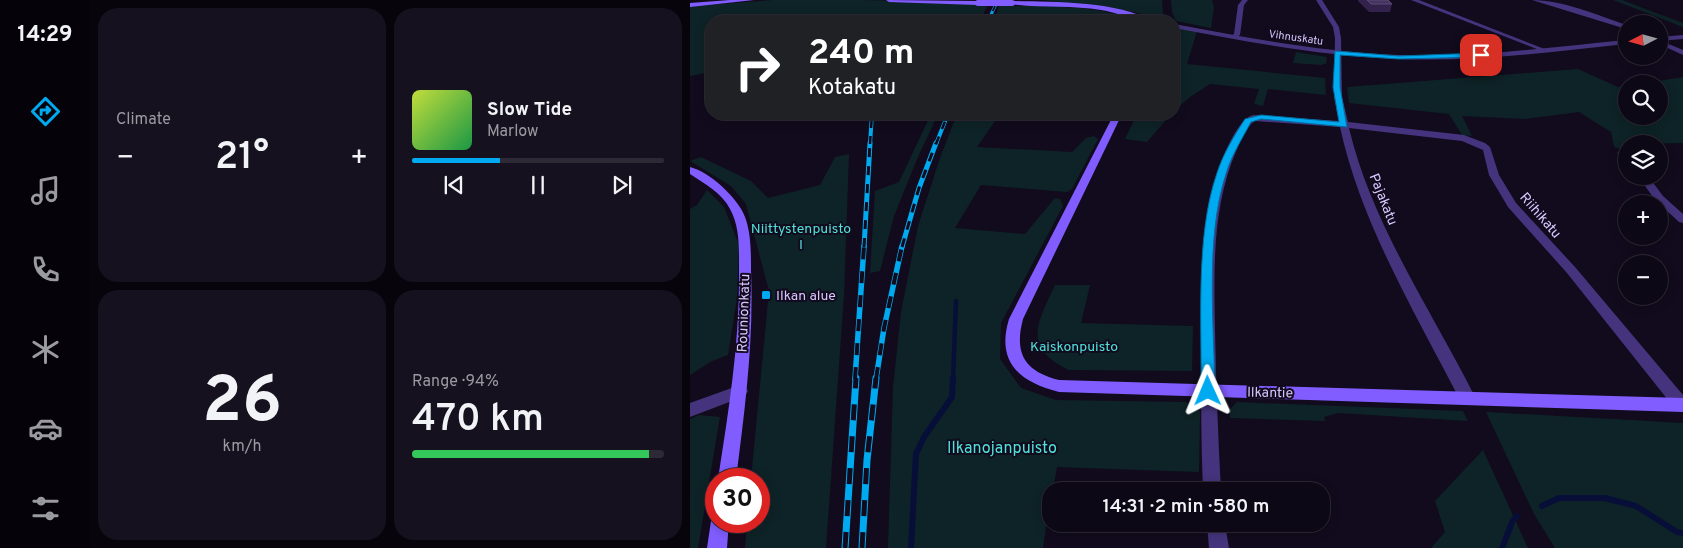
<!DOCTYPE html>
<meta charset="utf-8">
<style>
:root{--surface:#0d0816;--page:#16111f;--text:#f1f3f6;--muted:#9a9aa1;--line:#2d2935;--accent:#00aaf1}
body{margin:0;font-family:Overpass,sans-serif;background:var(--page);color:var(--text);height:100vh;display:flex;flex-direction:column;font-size:19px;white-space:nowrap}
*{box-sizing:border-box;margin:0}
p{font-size:16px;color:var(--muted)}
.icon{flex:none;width:28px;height:28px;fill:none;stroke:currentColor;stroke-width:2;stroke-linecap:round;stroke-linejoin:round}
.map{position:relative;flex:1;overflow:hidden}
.panel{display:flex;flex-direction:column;gap:8px;padding:8px;background:#07040c;width:600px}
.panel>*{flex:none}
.top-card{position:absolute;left:15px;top:15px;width:475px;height:105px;border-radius:20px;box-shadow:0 2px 12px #0003,0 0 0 1px var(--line);background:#202124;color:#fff;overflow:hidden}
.needle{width:32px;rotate:264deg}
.tools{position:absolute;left:928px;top:15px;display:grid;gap:10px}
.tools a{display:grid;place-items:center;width:50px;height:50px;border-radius:50%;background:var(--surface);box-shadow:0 2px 12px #0003,0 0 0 1px var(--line);font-size:25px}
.speed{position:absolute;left:15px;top:468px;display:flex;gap:10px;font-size:25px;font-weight:700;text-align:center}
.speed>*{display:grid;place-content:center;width:65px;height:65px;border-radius:50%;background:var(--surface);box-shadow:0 2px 12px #0003,0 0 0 1px var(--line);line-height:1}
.speed .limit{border:8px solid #d22;background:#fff;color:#111}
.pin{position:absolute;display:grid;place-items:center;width:42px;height:42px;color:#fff;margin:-21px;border-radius:10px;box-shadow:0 2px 8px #0006}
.me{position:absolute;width:55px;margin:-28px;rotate:359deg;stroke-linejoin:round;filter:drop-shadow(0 0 4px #0008)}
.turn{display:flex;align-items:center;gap:18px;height:105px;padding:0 20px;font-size:22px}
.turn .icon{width:65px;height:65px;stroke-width:2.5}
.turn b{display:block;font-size:35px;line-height:42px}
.big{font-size:38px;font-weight:600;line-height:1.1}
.panel .tile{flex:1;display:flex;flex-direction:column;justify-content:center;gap:8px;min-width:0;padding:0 18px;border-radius:20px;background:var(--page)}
.panel .dial{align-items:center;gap:0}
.dial b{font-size:65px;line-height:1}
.song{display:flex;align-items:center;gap:15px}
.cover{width:60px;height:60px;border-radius:8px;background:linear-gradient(135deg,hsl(70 70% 55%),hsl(140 70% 35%))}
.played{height:5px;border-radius:2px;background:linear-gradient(90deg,var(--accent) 35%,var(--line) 35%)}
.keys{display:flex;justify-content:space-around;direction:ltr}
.heat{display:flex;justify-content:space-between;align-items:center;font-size:28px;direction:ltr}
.charge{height:8px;border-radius:4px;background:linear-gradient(90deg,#34c759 94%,var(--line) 0)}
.panel .tiles{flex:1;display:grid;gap:8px;grid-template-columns:repeat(2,1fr)}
.trip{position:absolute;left:352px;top:482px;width:288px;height:50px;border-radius:20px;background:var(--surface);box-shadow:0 2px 12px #0003,0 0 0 1px var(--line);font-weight:600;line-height:50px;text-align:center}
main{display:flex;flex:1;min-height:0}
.dock{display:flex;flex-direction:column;width:90px;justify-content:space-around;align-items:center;background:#050309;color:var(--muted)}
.dock .icon{width:35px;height:35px}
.dock .selected{color:var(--accent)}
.dock b{font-size:22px;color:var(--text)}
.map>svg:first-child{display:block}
.green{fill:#0e2327}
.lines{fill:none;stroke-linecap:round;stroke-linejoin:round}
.stream-far1{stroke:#070f39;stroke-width:4.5}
.stream{stroke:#070f39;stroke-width:6}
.minor{fill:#45347d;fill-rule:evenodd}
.tertiary{fill:#45347d;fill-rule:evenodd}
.secondary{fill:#815dff;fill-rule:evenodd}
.rail-far4-casing{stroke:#00aaf1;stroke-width:3}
.rail-far3-casing{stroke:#00aaf1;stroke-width:4}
.rail-far2-casing{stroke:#00aaf1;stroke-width:5}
.rail-far1-casing{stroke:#00aaf1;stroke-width:5.5}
.rail-casing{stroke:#00aaf1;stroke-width:7}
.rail-far4{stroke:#110b1d;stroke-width:2;stroke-dasharray:5.5;stroke-linecap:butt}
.rail-far3{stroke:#110b1d;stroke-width:2.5;stroke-dasharray:8;stroke-linecap:butt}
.rail-far2{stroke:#110b1d;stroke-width:3;stroke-dasharray:9;stroke-linecap:butt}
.rail-far1{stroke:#110b1d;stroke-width:4;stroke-dasharray:12;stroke-linecap:butt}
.rail{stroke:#110b1d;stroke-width:5;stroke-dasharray:16;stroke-linecap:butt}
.secondary-bridge{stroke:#815dff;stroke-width:6}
.wall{fill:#32224c}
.building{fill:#44345f;stroke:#5b4b78}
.route{fill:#00aaf1;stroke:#006e9d}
.poi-dot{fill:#00aaf1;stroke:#110b1d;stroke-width:2}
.labels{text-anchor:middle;stroke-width:4;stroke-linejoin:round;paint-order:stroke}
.far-street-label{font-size:11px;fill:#d8c6ff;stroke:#110b1d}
.street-label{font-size:14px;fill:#d8c6ff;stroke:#110b1d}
.park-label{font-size:14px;fill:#50e1d9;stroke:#110b1d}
.poi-label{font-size:14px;fill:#d8c6ff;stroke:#110b1d;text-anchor:start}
.near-park-label{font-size:16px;fill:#50e1d9;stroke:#110b1d}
</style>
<main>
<nav class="dock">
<b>14:29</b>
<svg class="icon selected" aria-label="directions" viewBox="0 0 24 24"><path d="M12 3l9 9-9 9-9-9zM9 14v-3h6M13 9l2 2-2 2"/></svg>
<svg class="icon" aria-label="music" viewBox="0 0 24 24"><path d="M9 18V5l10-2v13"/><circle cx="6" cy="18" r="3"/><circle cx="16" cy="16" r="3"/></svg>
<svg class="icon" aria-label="phone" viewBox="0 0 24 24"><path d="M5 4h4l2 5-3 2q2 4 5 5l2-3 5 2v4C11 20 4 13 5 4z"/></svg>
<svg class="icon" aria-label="climate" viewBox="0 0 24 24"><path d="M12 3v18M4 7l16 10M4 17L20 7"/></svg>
<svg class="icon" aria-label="car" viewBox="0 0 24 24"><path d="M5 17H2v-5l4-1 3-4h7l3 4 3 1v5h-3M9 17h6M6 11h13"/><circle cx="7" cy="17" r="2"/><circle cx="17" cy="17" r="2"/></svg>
<svg class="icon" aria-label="filters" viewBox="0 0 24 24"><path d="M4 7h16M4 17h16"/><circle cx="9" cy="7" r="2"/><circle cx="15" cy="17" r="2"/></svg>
</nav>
<section class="panel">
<div class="tiles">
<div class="tile"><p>Climate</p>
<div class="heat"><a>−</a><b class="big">21°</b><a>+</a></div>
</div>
<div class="tile">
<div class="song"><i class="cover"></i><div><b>Slow Tide</b><p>Marlow</p></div></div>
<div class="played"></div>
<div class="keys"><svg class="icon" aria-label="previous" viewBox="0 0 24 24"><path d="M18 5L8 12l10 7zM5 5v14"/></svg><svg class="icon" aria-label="pause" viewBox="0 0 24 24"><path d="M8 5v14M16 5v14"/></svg><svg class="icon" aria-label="next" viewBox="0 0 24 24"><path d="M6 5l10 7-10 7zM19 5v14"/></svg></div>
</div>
<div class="tile dial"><b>26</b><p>km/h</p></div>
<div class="tile"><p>Range · 94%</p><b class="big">470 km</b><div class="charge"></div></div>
</div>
</section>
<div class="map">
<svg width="993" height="548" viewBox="0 0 993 548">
<rect width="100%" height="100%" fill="#110b1d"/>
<path class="green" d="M84,0H177L298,4L290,21H21V72L0,76V6Z
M351,0H472L473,13L477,19L418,7Z
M481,0H522L524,7L521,28L486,21L482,12Z
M923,0H932L993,23V27Z
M309,6C347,6 411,4 445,21H304Z
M484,28L507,31L497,64L635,78L636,95L578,89L573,106L564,104L569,89L520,84L500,97L484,111Z
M606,52L637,57L636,64H633L632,65L603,63Z
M888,69L928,87L936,86V116H969V84H950L993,77V143L936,144V147L932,149L924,147L921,132L889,112L835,119L772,116L782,136L772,135L759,114L659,103L657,87Z
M241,114H248L228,157L204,216L190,271L180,273L185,191L209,182Z
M267,114H297L291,120L305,121L287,147L382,152L396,138L404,136L408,139L382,189L377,192L291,185L265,228L335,234L365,198L370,199L373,206L311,323L310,359L331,388L366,400L496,402L510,412L509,472L367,467L363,491H361L353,548H198L203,387L211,312L228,226L250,158Z
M447,114H481L457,142L435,139Z
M159,154L154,295L136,548H55L57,521H69V479H61L79,291L56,204L41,186L0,161L11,157L61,181L78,198L130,185L145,157Z
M17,190L34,207L49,245L47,298L38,355L22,361L0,375V209L7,205Z
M365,285H400L391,323L503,326L502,371L379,370C331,347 348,322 365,285Z
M547,402L773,411L778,421L648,413L634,417L635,421L540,418V409Z
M796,412L993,423V548H865L844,514Z
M9,415L30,417L8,548H0V419Z
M793,450L838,548H741L755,532L745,501Z"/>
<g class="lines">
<path class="stream-far1" d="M263,379L266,301"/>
<path class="stream" d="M852,506L869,498H915L946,506L987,532L993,533
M221,548L226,454L234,437L262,397L263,378
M812,548L823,520L827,516"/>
<path class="minor" d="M552,0H558L554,5L550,35L544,38L541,36L544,34L548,5Z
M626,0H632L649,27L651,38L652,97L658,122L774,135L795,143L800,147L809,175L826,203L885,267L993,395V411L986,410L877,273L818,207L799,175L793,150L772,141L659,128C682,225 741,309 785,397L783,402L777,403L771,402C726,314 671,224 650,127L565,121C555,127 551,139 547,149C522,206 524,267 525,328C526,382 528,437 531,491H513C511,444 511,397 511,350C511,280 508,205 541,140C546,131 552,119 563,115L649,121L644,97L645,38L643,27Z
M721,0H729L857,50L852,51Z
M842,0C872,0 908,15 936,25V29Z
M969,40L993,50V55L969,44Z
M932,150L936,152V159L927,153Z
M948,176H958L973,196L993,214V223L989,222L965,200Z
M50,385L55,386L58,391L55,396L0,417V403Z
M517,524H535L539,548H519Z"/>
<path class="tertiary" d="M484,24C558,38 633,52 709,55C785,58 861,47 936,40V44C861,52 785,62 709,59C633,56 558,42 484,28Z
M993,35V39L969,41V37Z"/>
<path class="secondary" d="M40,0H64L0,7V3Z
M196,0L288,1L291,3L288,5L199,2Z
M322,1C358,2 431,1 460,21C446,22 426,12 411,10C381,5 350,8 320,4Z
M424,114H432L333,319C324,353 334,371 369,380L993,398V412L369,392C329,382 306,362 319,319Z
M0,167C20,172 48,198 55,217C61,233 61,252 61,270C64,340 55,409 46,479H28C39,409 50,340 49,269C49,249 50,227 40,209C32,193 15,184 0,174Z
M26,513V521H39L37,548H17L21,521L23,514Z"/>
<g class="rail-far4-casing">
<path id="rail-far4" d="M298,21L308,0"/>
</g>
<g class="rail-far3-casing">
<path id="rail-far3" d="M180,144L182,114
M246,144L258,114"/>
</g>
<g class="rail-far2-casing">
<path id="rail-far2" d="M174,247L180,143
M212,247L229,188L246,143"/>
</g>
<g class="rail-far1-casing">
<path id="rail-far1" d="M165,379L174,246
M186,379L194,328L212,246"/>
</g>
<g class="rail-casing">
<path id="rail" d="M155,548L166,378
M172,548L177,460L186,378"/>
</g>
<use href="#rail-far4" class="rail-far4"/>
<use href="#rail-far3" class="rail-far3"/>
<use href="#rail-far2" class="rail-far2"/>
<use href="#rail-far1" class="rail-far1"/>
<use href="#rail" class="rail"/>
<path class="secondary-bridge" d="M288,3H322"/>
</g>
<path class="wall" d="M668,0H698L702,4L700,12H679L668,1Z"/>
<path class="building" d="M677,0H698L702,4H681Z"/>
<path class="route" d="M645,51L709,56L791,53L795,55L791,57L709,59L650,55V87L657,127L571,119L561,122C552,139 541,156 536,174C515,237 524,324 525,391L523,395L518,396L513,395L511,391C512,324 505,236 527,173C533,154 544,136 555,119L571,115L649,122L643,87Z"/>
<rect class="poi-dot" x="71" y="290" width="10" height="10" rx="2.5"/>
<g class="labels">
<g class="far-street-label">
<text transform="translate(606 37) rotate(8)" y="4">Vihnuskatu</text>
</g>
<g class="street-label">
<text transform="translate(694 199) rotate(68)" y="5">Pajakatu</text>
<text transform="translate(851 215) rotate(49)" y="5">Riihikatu</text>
<text transform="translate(53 313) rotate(-88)" y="5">Rounionkatu</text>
<text transform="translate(580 392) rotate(1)" y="5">Ilkantie</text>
</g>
<g class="park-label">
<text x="111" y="233">Niittystenpuisto<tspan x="111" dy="16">I</tspan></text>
<text x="384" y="351">Kaiskonpuisto</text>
</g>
<g class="poi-label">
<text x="86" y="300">Ilkan alue</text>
</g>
<g class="near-park-label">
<text x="312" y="453">Ilkanojanpuisto</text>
</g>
</g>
</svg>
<div class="tools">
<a><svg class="needle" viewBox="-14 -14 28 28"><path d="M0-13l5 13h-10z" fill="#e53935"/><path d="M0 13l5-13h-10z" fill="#9a9aa1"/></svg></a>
<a><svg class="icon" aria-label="search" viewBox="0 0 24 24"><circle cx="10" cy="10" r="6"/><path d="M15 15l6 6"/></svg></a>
<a><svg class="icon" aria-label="layers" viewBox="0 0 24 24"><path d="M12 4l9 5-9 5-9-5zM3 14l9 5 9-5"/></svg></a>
<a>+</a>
<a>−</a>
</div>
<div class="speed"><div class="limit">30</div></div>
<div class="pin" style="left:791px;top:55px;background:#d93025"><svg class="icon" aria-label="arrive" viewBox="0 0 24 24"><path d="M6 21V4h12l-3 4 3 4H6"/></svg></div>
<svg class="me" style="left:518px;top:391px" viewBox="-20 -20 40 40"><path d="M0-17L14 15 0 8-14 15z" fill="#00aaf1" stroke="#fff" stroke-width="4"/></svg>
<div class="trip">14:31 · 2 min · 580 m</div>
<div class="top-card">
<div class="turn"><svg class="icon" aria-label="right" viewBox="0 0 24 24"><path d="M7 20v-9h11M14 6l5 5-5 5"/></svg><div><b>240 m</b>Kotakatu</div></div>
</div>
</div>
</main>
